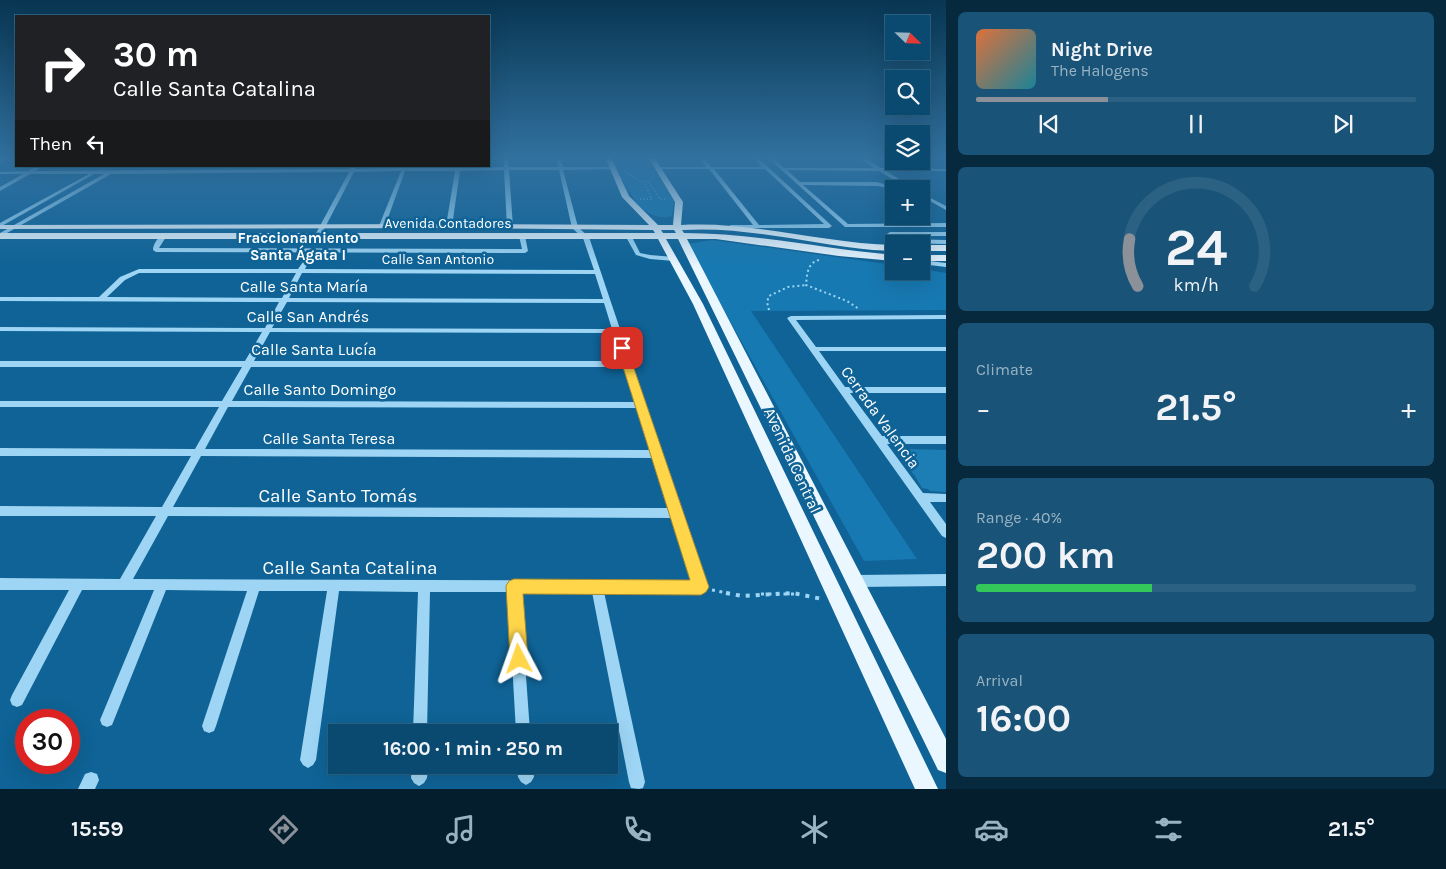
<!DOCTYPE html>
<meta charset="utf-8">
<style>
:root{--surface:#0b4a70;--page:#195478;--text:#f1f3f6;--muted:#9ab3c3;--line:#2b6283;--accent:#8c9099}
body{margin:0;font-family:Karla,sans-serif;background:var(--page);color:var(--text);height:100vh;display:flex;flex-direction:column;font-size:19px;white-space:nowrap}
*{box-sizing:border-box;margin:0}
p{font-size:16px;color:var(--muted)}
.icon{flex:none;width:28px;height:28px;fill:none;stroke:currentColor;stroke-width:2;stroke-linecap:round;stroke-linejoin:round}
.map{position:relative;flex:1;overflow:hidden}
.sheet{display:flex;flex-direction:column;gap:12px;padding:12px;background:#06293e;width:500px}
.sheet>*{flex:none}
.hud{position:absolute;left:15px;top:15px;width:475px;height:152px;border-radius:0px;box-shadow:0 5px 20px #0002,0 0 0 1px var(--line);background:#202124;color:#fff;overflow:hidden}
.needle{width:32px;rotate:113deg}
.buttons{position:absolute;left:885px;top:15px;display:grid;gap:10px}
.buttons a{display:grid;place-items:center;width:45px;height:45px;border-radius:0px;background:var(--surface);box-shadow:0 5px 20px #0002,0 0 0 1px var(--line);font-size:25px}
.speed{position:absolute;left:15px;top:709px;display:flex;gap:10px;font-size:25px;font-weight:700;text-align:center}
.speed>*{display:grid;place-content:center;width:65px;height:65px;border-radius:50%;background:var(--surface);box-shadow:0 5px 20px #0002,0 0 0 1px var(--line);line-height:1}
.speed .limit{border:8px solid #d22;background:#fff;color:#111}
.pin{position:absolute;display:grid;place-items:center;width:42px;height:42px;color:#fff;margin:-21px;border-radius:10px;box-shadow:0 2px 8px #0006}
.me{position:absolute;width:55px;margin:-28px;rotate:356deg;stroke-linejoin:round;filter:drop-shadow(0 0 4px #0008)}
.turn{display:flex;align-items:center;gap:18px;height:105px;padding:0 15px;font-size:22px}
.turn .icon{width:65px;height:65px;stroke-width:2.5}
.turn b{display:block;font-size:35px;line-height:42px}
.then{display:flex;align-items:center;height:48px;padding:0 15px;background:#0003;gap:10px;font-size:19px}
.big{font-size:38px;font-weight:700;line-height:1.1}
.sheet .tile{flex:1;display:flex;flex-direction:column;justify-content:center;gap:8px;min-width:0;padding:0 18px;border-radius:8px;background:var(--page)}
.sheet .dial{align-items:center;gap:0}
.dial svg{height:130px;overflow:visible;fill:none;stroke:var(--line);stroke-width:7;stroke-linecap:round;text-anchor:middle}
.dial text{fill:var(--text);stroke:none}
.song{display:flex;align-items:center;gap:15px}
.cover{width:60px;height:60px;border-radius:8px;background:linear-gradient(135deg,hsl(20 70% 55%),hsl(190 70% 35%))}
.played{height:5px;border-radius:2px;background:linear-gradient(90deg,var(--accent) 30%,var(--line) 30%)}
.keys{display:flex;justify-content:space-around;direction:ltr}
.heat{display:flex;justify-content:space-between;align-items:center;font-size:28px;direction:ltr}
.charge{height:8px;border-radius:4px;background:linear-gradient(90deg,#34c759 40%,var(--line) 0)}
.trip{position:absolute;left:328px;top:724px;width:290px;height:50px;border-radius:0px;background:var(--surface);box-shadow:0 5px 20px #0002,0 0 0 1px var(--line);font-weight:700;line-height:50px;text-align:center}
.menu{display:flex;height:80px;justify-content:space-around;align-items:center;background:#041e2d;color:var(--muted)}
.menu .icon{width:35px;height:35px}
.menu .active{color:var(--accent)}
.menu b{font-size:22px;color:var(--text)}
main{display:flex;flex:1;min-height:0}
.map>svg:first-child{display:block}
.green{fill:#1779b1}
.building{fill:#1d7eb6}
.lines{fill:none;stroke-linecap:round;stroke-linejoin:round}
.path-far3{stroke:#9ed5f4;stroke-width:1;stroke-dasharray:1 2.5;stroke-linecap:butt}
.path-far2{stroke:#9ed5f4;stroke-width:2;stroke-dasharray:2 3;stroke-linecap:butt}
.path-far1{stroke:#9ed5f4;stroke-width:3;stroke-dasharray:3 4.5;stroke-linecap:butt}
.path{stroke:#9ed5f4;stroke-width:4;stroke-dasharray:4 6;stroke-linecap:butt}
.minor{fill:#9ed5f4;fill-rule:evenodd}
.major{fill:#ebf7ff;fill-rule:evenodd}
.route{fill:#ffd54a;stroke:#a68a30}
.labels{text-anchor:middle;stroke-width:5;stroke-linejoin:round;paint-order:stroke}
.far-street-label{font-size:14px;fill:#fff;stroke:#0f6396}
.far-neighbourhood-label{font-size:15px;font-weight:bold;fill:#fff;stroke:#0f6396}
.street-label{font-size:16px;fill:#fff;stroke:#0f6396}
.near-street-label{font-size:19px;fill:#fff;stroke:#0f6396}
</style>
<main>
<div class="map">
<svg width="946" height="789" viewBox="0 0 946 789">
<rect width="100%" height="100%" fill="#0f6396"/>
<path class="green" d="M613,157H647L674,201L672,216C639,225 623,181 613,157Z
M712,240L894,265V271H921V269L946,273V310L751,311L917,559L864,561L687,244Z"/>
<path class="building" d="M897,449L909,451L908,449L946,450V492L930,491L928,489L922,488L915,476L904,463Z"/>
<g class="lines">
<path class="path-far3" d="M625,171L639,181L649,182L652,177
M649,182L660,199H666
M640,199H652L644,182"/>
<path class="path-far2" d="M819,260C807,263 807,275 806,285L847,301L859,309
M769,310L767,302L769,296L788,287L806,285"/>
<path class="path-far1" d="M712,590L732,594
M761,594H798"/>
<path class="path" d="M726,593L742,596L793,593L822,599"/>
<path class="minor" d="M5,157H11L0,162V159Z
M504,157H508L509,167H558L556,157H560L563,167H613L615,168L613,169L563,170L578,227L589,237L707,587L705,591L701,593L604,592L645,782L643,788L639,789L631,788L629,782L592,592H520L530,732H516L508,592H430L427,732H413L418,592L339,591L316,760L313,765L308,768L303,765L300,760L327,591H259L216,726L214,731L209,733L204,731L202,726L247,591L166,590L112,725L107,727L102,725L100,720L154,590H82L22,705L17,707L12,705L10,700L12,695L69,590H0V578L120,579L156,516H0V506L162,507L191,456H0V448L195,449L219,407H0V401H222L242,367H0V361H245L262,332L0,331V327L265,328L279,302L0,301V297H99L120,277L139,269H298L303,262L305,261L308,263L305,269L594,270L583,238L572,228L559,170H509L513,227L510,229L507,227L504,170L460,171L452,226L449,228L446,226L455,171H405L385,226L382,228L379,226L401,171L354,172L320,237L317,239L314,237L349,172L111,174L0,237V233L104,174H94L0,227V223L89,174H30L0,191V187L23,174H0V172L28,171L37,166H43L35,171L350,169L352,166H356L355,169L402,168L403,166H407V168H455L456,166H460V168L504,167ZM139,273H296L282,298L107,297L125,280ZM302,273L595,274L603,299L289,298ZM287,302L604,303L612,329L272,328ZM270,332L614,333L623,361H254ZM251,367H624L636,402L232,401ZM228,407L638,408L651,450L205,449ZM201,456L654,458L670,508L173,507ZM168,516L673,518L693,581L133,579Z
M699,157H703L711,167H762L752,157H757L832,226L829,228H729V226L731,225H753L709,169H658L656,168L658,167H706ZM714,169H765L824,224L759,225Z
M767,157H772L784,168H874L857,157H862L881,168L946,169V171H886L915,189H909L879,171L787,170L800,182H877L901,189H894L877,186L803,185L848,224L946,223V227H845Z
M921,193L946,206V210L921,196Z
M890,232H946V236H893L903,239L946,240V244L902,243L888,238L887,234Z
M522,234L525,236L528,251L525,253L156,252L153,250C153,244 158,237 163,235L166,237L159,248L522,249L519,236Z
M629,235L632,237L640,253L650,255L674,257L677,259L674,261L650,259L636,255L626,237Z
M921,260L946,263V267L921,264Z
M946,315V319L796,320L816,347H946V351H819L845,387H946V393H850L882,436H946V444H887L923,493L946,494V502H930L946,524V538L942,536L787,318L791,316Z
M946,574V586L856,587L852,585L850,581L852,577L856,575Z
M412,765H428L427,778L424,783L419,786L414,783L411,778Z
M517,765H533L534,777L531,782L526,785L521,782L518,777Z
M91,772L97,774L99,780L95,789H78L85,774Z"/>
<path class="major" d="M605,157H611L629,196L658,225H673L675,202L648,157H654L683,202L681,225C753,221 822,243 894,245V251L873,250C809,244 747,226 682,230L684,233C754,233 824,249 894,255V261L839,256L716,239H687L946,739V773L938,770L678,239H666L703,304L938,789H915L693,304L658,239H0V233H655L653,230L449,228L0,229V225L449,224L649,225L622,197ZM661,230H674L676,233H663Z
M921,245H946V251H921Z
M921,255H946V261H921Z"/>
</g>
<linearGradient id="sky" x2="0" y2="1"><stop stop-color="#083652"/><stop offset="0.59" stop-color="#3171a0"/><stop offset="1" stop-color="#3171a0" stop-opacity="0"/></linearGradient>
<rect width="946" height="267" fill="url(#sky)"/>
<path class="route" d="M622,344L627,348L709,587L706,592L701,595L523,594L528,659L525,666L519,668L513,666L510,659L506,586L509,581L514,579L690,580L617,348Z"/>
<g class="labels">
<g class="far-street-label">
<text x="448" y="228">Avenida Contadores</text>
<text x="438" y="264">Calle San Antonio</text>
</g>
<g class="far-neighbourhood-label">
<text x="298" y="243">Fraccionamiento<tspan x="298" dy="17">Santa Ágata I</tspan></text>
</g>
<g class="street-label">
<text x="304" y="292">Calle Santa María</text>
<text x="308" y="322">Calle San Andrés</text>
<text x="314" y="355">Calle Santa Lucía</text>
<text x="320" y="395">Calle Santo Domingo</text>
<text transform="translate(881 417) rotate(54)" y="6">Cerrada Valencia</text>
<text x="329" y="444">Calle Santa Teresa</text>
<text transform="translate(793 460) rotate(65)" y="6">Avenida Central</text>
</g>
<g class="near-street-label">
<text x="338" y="502">Calle Santo Tomás</text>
<text x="350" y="574">Calle Santa Catalina</text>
</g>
</g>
</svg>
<div class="buttons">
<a><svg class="needle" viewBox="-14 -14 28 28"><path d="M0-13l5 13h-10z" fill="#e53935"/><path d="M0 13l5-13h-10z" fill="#9ab3c3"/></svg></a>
<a><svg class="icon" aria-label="search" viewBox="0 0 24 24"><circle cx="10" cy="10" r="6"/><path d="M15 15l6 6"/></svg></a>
<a><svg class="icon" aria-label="layers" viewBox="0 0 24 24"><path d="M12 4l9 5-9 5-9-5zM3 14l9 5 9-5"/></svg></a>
<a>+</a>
<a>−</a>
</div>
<div class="speed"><div class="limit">30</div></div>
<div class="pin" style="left:622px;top:348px;background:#d93025"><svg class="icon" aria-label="arrive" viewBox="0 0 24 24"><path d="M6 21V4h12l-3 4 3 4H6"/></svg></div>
<svg class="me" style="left:519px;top:659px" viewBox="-20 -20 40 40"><path d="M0-17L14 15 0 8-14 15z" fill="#ffd54a" stroke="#fff" stroke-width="4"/></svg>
<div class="trip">16:00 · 1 min · 250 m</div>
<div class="hud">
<div class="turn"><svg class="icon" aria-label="right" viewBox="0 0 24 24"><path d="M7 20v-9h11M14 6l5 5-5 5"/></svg><div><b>30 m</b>Calle Santa Catalina</div></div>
<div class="then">Then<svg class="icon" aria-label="left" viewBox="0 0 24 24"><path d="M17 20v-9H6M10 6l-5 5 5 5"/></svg></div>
</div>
</div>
<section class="sheet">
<div class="tile">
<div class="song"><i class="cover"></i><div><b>Night Drive</b><p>The Halogens</p></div></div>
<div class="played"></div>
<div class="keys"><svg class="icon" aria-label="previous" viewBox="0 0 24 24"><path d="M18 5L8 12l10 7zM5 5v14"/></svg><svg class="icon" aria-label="pause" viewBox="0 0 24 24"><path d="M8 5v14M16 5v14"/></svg><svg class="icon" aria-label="next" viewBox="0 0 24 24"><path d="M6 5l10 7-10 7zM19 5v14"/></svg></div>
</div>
<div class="tile dial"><svg viewBox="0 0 100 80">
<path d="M14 69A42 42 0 1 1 86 69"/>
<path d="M14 69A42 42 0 0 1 9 40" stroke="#8c9099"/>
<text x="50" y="56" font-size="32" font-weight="700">24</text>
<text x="50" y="72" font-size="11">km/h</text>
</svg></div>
<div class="tile"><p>Climate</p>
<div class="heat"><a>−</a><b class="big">21.5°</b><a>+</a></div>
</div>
<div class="tile"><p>Range · 40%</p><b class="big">200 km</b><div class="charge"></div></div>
<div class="tile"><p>Arrival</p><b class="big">16:00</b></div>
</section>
</main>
<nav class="menu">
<b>15:59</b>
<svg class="icon active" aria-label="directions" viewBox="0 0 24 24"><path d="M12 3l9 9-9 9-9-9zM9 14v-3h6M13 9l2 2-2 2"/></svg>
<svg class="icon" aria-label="music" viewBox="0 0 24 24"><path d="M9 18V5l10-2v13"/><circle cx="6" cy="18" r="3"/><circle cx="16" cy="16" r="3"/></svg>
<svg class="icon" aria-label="phone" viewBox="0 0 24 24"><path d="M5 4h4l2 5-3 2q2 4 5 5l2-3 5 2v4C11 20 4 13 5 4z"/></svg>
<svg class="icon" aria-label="climate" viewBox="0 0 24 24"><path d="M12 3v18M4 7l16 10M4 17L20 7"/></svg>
<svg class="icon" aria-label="car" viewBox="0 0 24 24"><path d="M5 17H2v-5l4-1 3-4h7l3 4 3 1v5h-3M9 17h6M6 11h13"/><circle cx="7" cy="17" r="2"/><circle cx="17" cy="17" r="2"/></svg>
<svg class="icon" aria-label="filters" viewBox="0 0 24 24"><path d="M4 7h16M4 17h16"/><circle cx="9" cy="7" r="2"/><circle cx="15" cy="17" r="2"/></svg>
<b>21.5°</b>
</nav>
